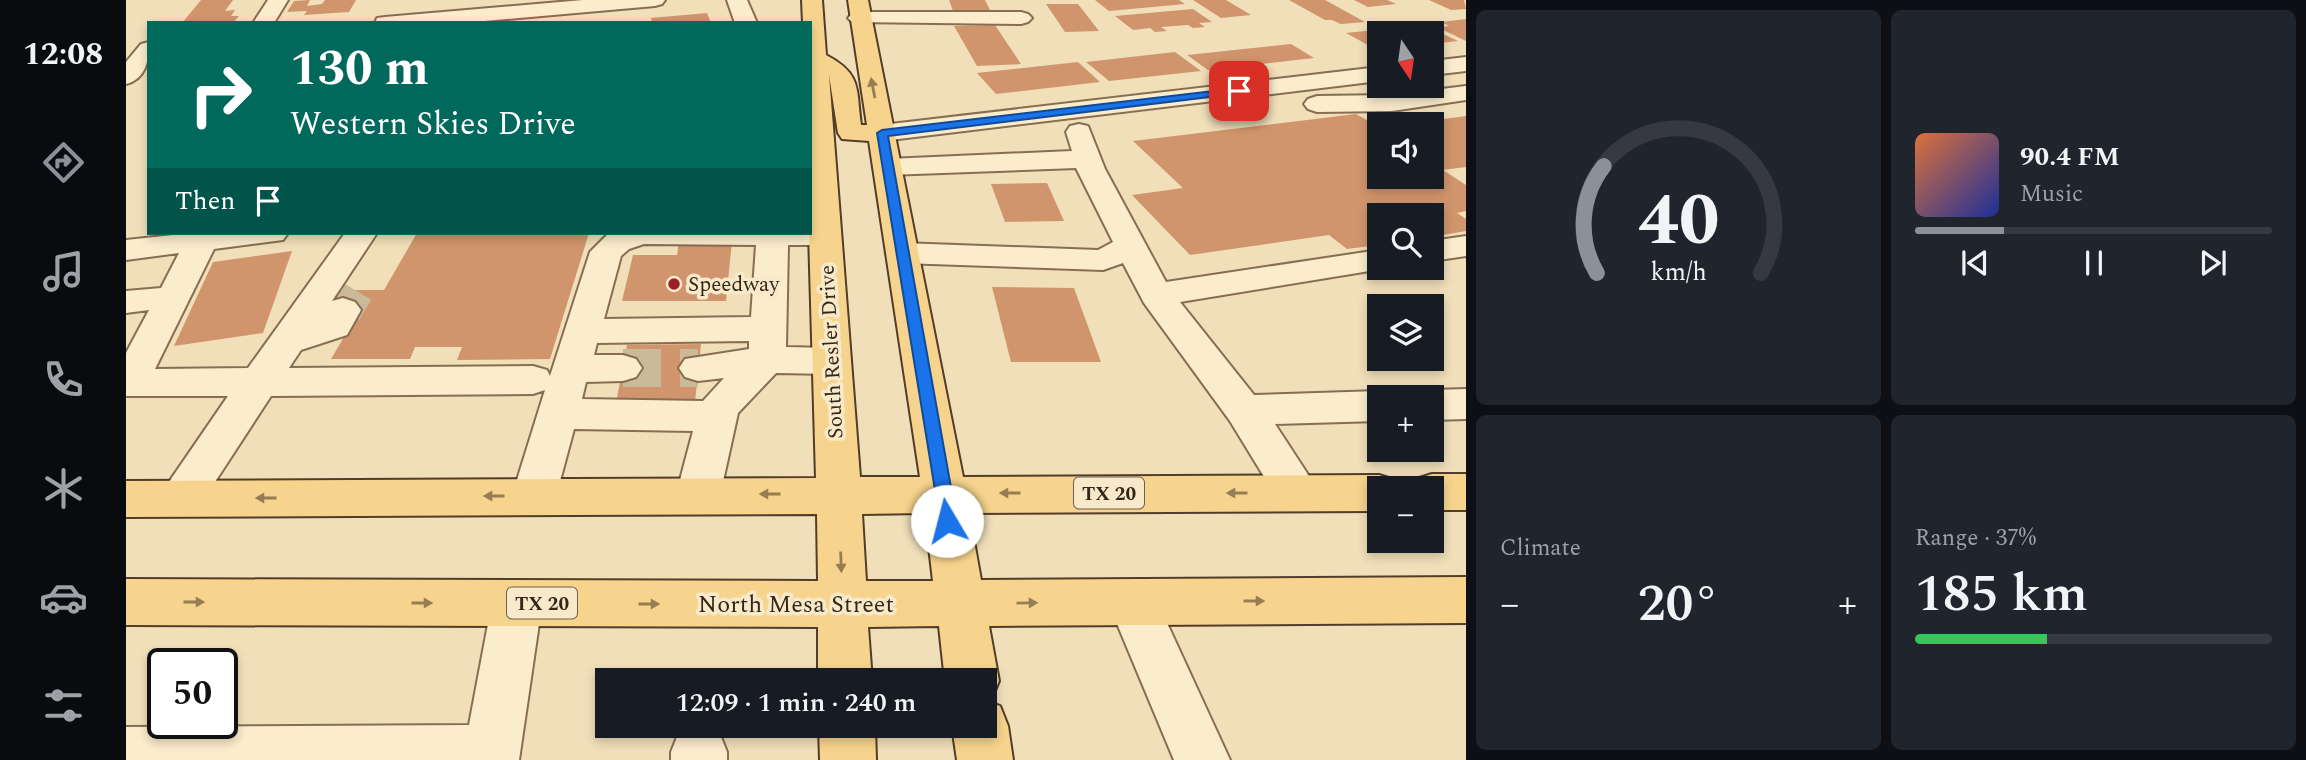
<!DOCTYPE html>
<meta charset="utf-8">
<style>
:root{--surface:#171b24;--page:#20242c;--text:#f1f3f6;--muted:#9ea1a6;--line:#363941;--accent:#8c9099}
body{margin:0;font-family:Spectral,serif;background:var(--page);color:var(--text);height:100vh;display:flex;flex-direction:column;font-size:26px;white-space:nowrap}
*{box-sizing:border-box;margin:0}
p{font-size:23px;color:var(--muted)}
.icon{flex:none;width:38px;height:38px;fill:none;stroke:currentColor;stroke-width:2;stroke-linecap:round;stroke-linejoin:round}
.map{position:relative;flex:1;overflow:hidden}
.details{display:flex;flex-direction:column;gap:10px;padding:10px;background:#0d0f14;width:840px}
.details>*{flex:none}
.top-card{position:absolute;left:21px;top:21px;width:665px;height:214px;border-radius:0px;box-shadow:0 4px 10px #0003;background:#00695c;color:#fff;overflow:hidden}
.needle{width:46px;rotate:167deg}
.fabs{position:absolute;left:1241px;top:21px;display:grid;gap:14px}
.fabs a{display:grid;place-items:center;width:77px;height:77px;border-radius:0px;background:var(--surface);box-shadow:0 4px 10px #0003;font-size:35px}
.speed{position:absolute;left:21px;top:648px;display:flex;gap:14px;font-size:35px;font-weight:700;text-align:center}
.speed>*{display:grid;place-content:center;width:91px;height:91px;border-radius:50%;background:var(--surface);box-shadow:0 4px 10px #0003;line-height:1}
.speed .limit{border:4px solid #111;border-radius:10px;background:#fff;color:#111}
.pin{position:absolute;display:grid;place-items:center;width:60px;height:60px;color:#fff;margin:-30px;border-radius:14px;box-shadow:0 4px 10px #0006}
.me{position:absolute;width:77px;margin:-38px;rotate:352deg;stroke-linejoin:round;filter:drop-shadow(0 0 5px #0008)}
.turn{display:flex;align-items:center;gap:24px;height:147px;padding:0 28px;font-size:32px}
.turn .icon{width:91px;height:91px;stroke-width:2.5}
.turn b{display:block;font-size:49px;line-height:60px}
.then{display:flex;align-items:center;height:66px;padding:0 28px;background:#0003;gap:14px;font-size:26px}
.big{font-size:52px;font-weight:600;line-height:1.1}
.details .card{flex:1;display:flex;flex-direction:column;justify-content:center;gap:10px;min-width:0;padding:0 24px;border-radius:10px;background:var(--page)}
.details .dial{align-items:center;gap:0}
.dial svg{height:182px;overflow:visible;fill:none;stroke:var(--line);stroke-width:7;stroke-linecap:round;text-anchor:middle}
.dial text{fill:var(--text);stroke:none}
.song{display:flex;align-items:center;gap:21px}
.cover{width:84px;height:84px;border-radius:10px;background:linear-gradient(135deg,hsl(20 70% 55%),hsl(230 70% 35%))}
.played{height:7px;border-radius:4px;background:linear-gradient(90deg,var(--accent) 25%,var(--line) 25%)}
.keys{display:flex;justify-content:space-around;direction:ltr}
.heat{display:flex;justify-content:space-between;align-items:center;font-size:38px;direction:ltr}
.charge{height:10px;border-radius:5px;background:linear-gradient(90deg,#34c759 37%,var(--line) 0)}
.details .tiles{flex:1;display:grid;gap:10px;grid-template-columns:repeat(2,1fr)}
.trip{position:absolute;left:469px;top:668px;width:402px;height:70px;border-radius:0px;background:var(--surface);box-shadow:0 4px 10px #0003;font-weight:600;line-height:70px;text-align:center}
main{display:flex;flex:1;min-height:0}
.dock{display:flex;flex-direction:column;width:126px;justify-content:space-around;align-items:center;background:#090b0e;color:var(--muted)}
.dock .icon{width:49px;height:49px}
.dock .active{color:var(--accent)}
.dock b{font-size:32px;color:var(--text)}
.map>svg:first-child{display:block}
.building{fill:#d0956d}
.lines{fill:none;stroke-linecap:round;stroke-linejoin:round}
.minor-tunnel{stroke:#caba99;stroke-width:38;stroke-dasharray:38 19;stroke-linecap:butt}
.minor-casing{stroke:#876e53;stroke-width:4}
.major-casing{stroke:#533c29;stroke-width:4}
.minor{fill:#fbeccc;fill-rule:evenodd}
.major{fill:#f7d48d;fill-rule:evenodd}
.oneway{fill:#967d53}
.route{fill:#1a73e8;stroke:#114b97;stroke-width:2}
.poi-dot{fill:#982123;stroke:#f7e9c9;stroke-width:2.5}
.labels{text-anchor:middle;stroke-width:7;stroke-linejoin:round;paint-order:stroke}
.shield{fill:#f7e9c9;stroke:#6e604e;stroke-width:2}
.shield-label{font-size:19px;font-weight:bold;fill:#342619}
.poi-label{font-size:21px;fill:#342619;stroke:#f7e9c9;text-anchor:start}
.street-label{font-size:21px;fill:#342619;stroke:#f7e9c9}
.near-street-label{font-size:24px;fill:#342619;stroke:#f7e9c9}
</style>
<main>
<nav class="dock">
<b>12:08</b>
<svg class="icon active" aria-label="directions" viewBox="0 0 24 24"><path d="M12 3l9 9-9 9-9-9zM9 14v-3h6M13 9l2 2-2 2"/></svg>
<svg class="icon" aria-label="music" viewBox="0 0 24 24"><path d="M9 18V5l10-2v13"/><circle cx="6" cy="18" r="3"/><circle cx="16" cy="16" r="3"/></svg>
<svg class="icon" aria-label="phone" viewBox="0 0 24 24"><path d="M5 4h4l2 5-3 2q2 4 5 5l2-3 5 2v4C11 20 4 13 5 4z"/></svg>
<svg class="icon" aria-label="climate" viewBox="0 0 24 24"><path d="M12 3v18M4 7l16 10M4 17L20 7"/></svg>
<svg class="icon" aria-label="car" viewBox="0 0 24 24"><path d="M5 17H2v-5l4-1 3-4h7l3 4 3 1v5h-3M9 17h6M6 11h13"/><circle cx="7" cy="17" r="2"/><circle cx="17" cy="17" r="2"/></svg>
<svg class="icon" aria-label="filters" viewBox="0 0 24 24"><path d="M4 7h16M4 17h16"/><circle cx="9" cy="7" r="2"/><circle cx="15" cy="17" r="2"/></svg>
</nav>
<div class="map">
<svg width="1340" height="760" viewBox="0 0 1340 760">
<rect width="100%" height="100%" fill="#f0dfb9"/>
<path class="building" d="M75,0H107L99,11L109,10L105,16H113L108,22L56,23Z
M184,0L181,6L196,4L199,0H230L223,12L178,15L181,11L161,12L168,1Z
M823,0H859L864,10L827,11Z
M969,0H1053L1059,4L983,11Z
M1067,0H1100L1125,15L1095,18Z
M1163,0H1199L1239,22L1215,24L1206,20H1199Z
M1228,0H1261L1270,4L1242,7Z
M1303,0H1338L1340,9L1325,10Z
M920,4H952L973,31L939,32Z
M1067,9L1086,22L1073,23L1079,27L1067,28L1062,25L1035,27L1041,31L1029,32L1024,28L1007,30L989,16Z
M581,13L585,23H526L525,18Z
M1340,19V41L1311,27L1323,26L1315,22Z
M869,25L895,64L851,66L828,26Z
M1298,25L1332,41L1306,44V33H1253V51L1220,33Z
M1165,44L1188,58L1082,70L1061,55Z
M1049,52L1075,71L983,81L960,62Z
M952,62L974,82L870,94L851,73Z
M1230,114L1253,127V177H1306V124L1288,123L1340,116V167L1317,170L1340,185V211L1331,213L1340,219V231L1306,237V215H1253V245L1221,249L1203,235L1064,255L1006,195L1057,188L1007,141Z
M921,183L938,221L879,222L865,184Z
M291,233H463L424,359L331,360L336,347H289L284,359H205L234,310H208L221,290H258Z
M553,241H606L600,301H496L507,255H551Z
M166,251L137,333L48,346L87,262Z
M866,287L948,288L975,362H885Z
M575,344L569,402L490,403L501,345Z"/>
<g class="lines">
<path class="minor-tunnel" d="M217,310L229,290
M497,368H572"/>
<g class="minor-casing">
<path id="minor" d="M142,0H162L148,23H127Z
M457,0H539L536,4L529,6L336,23H249L251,18L259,17Z
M601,0H621L631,23H609Z
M733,12H895L902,14L906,18L902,22L895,24L726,22L722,18L726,14Z
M23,42C23,60 20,79 0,84V62L15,44Z
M1340,57V71L1306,75V61Z
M1253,67V81L756,141L747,139L743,133L747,127L756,125Z
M1340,86V100L1266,111L1191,112L1182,109L1178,104L1182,99L1191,96L1266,95Z
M953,124L962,126L979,169L1040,282L1253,250V268H1262L1054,302L1128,395L1253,391L1267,396L1253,397V421L1149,424L1194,493L1188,506L1172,511L1156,506L1104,421L1018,303L997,263L977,270L776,263L765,260L760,253L765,246L776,243L972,250L987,242L950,168L762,175L752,173L748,167L752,161L762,159L946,151L940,132L944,126Z
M684,226L710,229L715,236L710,243L699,245H662L660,347L705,348L718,352L724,361L718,370L705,374L650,373L612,413L594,495L588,508L572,513L556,508L550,495L567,431L448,429L430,496L424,509L408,514L392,509L386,496L419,390L407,394L145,396L70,511L54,516L38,511L32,498L102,396H0V353L23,310L0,313V291L35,288L53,253L0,260V240L66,233H162L157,240L88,249L29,369L122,368L219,233H251L206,301L217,298L229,302L235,310L221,335L175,350L163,368L407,366L421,370L424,376L464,252L481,235L490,233H684ZM518,244L630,245L625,317L478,319L495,256L503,249ZM623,341V349L559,359L553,368L559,377L572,381L598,378L577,401L456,399L460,382L497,381L510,377L516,368L510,359L497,355H468L471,343Z
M1340,236V256L1306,261V241Z
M1340,389V419L1306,420V397H1290L1306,390Z
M1007,579L1024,586L1104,760H1048L982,602L990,586Z
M391,580L408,587L416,603L393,760H0V727L343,725L366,603L374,587Z
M567,726H579L593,732L601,752V760H545V752L553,732Z"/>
</g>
<g class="major-casing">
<path id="major" d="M676,0H696L700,55C736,74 730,88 735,125H741L722,0H742L837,477L1253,475L1269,480L1273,488H1253V511L843,513L855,580L1340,577V623L863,626L873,681L865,700L861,701L874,706L882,726L887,760H831L826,726H859V681H819L813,626L742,627L746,681H692V627L0,625V579L692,581L691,514L0,517V481L690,478L683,233L684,23H677ZM703,75L712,133L716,139L743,141L794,477H734ZM799,513L807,581H740L736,514Z
M1306,474H1340V510H1306V488H1286L1290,479Z
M693,726H749L750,760H694Z"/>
</g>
<use href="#minor" class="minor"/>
<use href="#major" class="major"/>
</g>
<defs><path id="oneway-solid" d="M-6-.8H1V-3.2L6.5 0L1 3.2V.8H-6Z" transform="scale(1.75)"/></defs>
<g class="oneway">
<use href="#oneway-solid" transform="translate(747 88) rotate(-101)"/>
<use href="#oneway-solid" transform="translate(884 493) rotate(180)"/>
<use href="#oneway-solid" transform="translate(1111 493) rotate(180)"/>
<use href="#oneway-solid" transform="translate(644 494) rotate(180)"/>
<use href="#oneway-solid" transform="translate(368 496) rotate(180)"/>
<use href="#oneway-solid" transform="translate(140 498) rotate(180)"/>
<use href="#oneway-solid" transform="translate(715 562) rotate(88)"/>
<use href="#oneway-solid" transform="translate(1128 601)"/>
<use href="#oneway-solid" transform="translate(68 602)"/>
<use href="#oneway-solid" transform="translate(296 603)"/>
<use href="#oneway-solid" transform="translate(901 603) rotate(-1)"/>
<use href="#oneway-solid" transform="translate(523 604)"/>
</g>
<path class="route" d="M1113,88L1116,89V93L762,136L831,521L828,527L821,529L815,527L751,133L756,130Z"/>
<circle class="poi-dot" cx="548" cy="284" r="7"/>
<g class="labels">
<g class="shield">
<rect x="948" y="477.5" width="70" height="31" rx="5"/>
<rect x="381" y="587.5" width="70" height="31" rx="5"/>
</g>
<g class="shield-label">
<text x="983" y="500">TX 20</text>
<text x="416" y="610">TX 20</text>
</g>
<g class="poi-label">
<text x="562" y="291">Speedway</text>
</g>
<g class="street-label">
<text transform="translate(705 352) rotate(-93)" y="7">South Resler Drive</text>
</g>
<g class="near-street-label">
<text x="670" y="612">North Mesa Street</text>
</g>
</g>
</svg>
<div class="fabs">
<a><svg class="needle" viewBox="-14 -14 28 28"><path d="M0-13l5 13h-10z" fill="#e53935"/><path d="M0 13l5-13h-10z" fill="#9ea1a6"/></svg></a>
<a><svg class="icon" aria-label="sound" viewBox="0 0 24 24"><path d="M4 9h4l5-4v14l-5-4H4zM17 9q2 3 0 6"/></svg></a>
<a><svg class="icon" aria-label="search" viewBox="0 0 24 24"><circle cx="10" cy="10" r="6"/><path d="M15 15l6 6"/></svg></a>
<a><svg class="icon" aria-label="layers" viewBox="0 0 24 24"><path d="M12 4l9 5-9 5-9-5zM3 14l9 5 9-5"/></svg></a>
<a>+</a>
<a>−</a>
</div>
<div class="speed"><div class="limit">50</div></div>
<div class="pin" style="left:1113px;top:91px;background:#d93025"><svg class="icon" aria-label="arrive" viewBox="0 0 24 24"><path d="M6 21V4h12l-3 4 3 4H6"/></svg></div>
<svg class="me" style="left:821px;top:521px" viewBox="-20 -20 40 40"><circle r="19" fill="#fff"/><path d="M0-13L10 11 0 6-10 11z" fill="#1a73e8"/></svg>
<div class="trip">12:09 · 1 min · 240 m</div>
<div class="top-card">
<div class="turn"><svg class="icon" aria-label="right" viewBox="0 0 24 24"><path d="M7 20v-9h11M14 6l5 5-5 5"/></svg><div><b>130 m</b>Western Skies Drive</div></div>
<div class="then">Then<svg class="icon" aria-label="arrive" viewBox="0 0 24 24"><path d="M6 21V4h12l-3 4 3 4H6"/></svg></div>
</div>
</div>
<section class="details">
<div class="tiles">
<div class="card dial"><svg viewBox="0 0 100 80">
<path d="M14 69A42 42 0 1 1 86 69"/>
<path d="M14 69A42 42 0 0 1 17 22" stroke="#8c9099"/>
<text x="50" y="56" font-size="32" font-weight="700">40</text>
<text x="50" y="72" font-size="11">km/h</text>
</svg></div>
<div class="card">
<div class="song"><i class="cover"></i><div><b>90.4 FM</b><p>Music</p></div></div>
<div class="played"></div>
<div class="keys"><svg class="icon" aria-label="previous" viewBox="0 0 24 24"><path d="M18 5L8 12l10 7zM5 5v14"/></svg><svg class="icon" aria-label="pause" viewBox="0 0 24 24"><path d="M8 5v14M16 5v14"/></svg><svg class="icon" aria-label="next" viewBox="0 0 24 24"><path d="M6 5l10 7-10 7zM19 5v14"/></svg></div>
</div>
<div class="card"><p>Climate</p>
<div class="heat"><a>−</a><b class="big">20°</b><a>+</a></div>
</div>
<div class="card"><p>Range · 37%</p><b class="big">185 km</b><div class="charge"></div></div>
</div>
</section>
</main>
